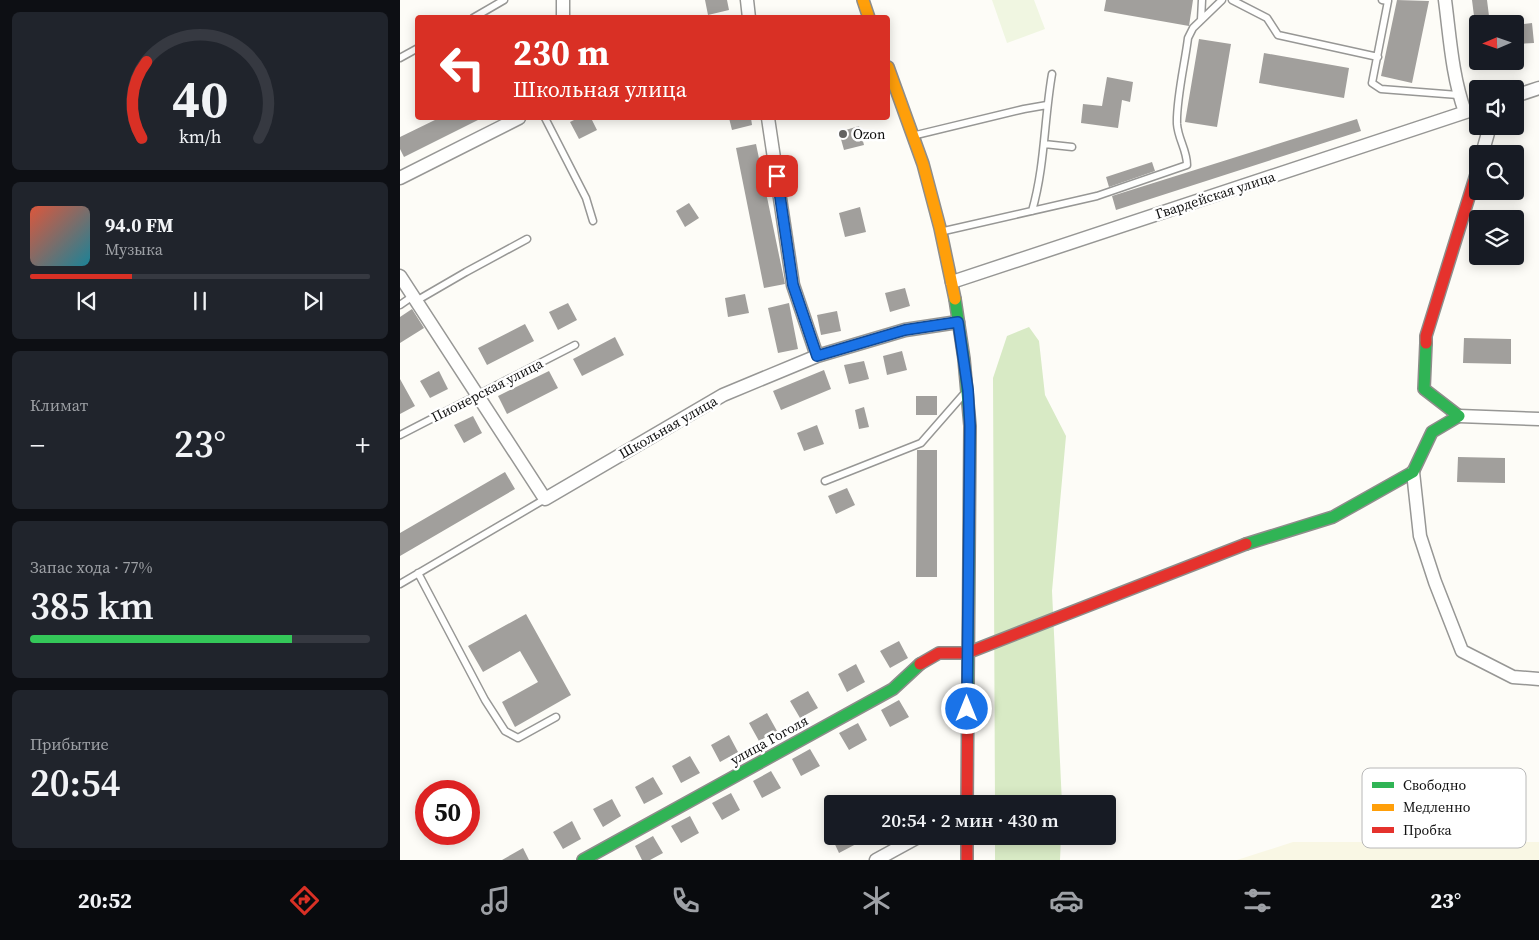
<!DOCTYPE html>
<html lang="ru">
<meta charset="utf-8">
<style>
:root{--surface:#171b24;--page:#20242c;--text:#f1f3f6;--muted:#9ea1a6;--line:#363941;--accent:#d93025}
body{margin:0;font-family:"Source Serif 4",serif;background:var(--page);color:var(--text);height:100vh;display:flex;flex-direction:column;font-size:19px;white-space:nowrap}
*{box-sizing:border-box;margin:0}
p{font-size:16px;color:var(--muted)}
.icon{flex:none;width:28px;height:28px;fill:none;stroke:currentColor;stroke-width:2;stroke-linecap:round;stroke-linejoin:round}
.map{position:relative;flex:1;overflow:hidden}
.sheet{display:flex;flex-direction:column;gap:12px;padding:12px;background:#0d0f14;width:400px}
.sheet>*{flex:none}
.hud{position:absolute;left:15px;top:15px;width:475px;height:105px;border-radius:5px;box-shadow:0 2px 12px #0003;background:#d93025;color:#fff;overflow:hidden}
.needle{width:32px;rotate:268deg}
.fabs{position:absolute;left:1069px;top:15px;display:grid;gap:10px}
.fabs a{display:grid;place-items:center;width:55px;height:55px;border-radius:5px;background:var(--surface);box-shadow:0 2px 12px #0003;font-size:25px}
.speed{position:absolute;left:15px;top:780px;display:flex;gap:10px;font-size:25px;font-weight:700;text-align:center}
.speed>*{display:grid;place-content:center;width:65px;height:65px;border-radius:50%;background:var(--surface);box-shadow:0 2px 12px #0003;line-height:1}
.speed .limit{border:8px solid #d22;background:#fff;color:#111}
.pin{position:absolute;display:grid;place-items:center;width:42px;height:42px;color:#fff;margin:-21px;border-radius:10px;box-shadow:0 2px 8px #0006}
.me{position:absolute;width:55px;margin:-28px;rotate:0deg;stroke-linejoin:round;filter:drop-shadow(0 0 4px #0008)}
.turn{display:flex;align-items:center;gap:18px;height:105px;padding:0 15px;font-size:22px}
.turn .icon{width:65px;height:65px;stroke-width:2.5}
.turn b{display:block;font-size:35px;line-height:42px}
.big{font-size:38px;font-weight:600;line-height:1.1}
.sheet .card{flex:1;display:flex;flex-direction:column;justify-content:center;gap:8px;min-width:0;padding:0 18px;border-radius:8px;background:var(--page)}
.sheet .dial{align-items:center;gap:0}
.dial svg{height:130px;overflow:visible;fill:none;stroke:var(--line);stroke-width:7;stroke-linecap:round;text-anchor:middle}
.dial text{fill:var(--text);stroke:none}
.song{display:flex;align-items:center;gap:15px}
.cover{width:60px;height:60px;border-radius:8px;background:linear-gradient(135deg,hsl(10 70% 55%),hsl(190 70% 35%))}
.played{height:5px;border-radius:2px;background:linear-gradient(90deg,var(--accent) 30%,var(--line) 30%)}
.keys{display:flex;justify-content:space-around;direction:ltr}
.heat{display:flex;justify-content:space-between;align-items:center;font-size:28px;direction:ltr}
.charge{height:8px;border-radius:4px;background:linear-gradient(90deg,#34c759 77%,var(--line) 0)}
.trip{position:absolute;left:424px;top:795px;width:292px;height:50px;border-radius:5px;background:var(--surface);box-shadow:0 2px 12px #0003;font-weight:600;line-height:50px;text-align:center}
.dock{display:flex;height:80px;justify-content:space-around;align-items:center;background:#090b0e;color:var(--muted)}
.dock .icon{width:35px;height:35px}
.dock .on{color:var(--accent)}
.dock b{font-size:22px;color:var(--text)}
main{display:flex;flex:1;min-height:0}
.map>svg:first-child{display:block}
.farmland{fill:#f9f7e4}
.forest{fill:#d8eac5}
.pitch{fill:#f0f6e1}
.building{fill:#a19f9c}
.lines{fill:none;stroke-linecap:round;stroke-linejoin:round}
.lane-casing{stroke:#979795;stroke-width:9}
.street-casing{stroke:#979795;stroke-width:15}
.fast-casing{stroke:#8e8d8b;stroke-width:14}
.slow-casing{stroke:#8e8d8b;stroke-width:14}
.jam-casing{stroke:#8e8d8b;stroke-width:14}
.lane{stroke:#fffffe;stroke-width:6}
.street{stroke:#fffffe;stroke-width:12}
.fast{stroke:#30b455;stroke-width:11}
.slow{stroke:#ff9f0a;stroke-width:11}
.jam{stroke:#e5322d;stroke-width:11}
.route-casing{stroke:#114b97;stroke-width:12}
.route{stroke:#1a73e8;stroke-width:9}
.poi-dot{fill:#646362;stroke:#fff;stroke-width:2}
.labels{text-anchor:middle;stroke-width:5;stroke-linejoin:round;paint-order:stroke}
.poi-label{font-size:14px;fill:#111;stroke:#fff;text-anchor:start}
.street-label{font-size:14px;fill:#111;stroke:#fff}
.key{fill:#fff;stroke:#b8b8b8;stroke-width:1}
.key-label{font-size:14px;fill:#111}
</style>
<main>
<section class="sheet">
<div class="card dial"><svg viewBox="0 0 100 80">
<path d="M14 69A42 42 0 1 1 86 69"/>
<path d="M14 69A42 42 0 0 1 17 22" stroke="#d93025"/>
<text x="50" y="56" font-size="32" font-weight="700">40</text>
<text x="50" y="72" font-size="11">km/h</text>
</svg></div>
<div class="card">
<div class="song"><i class="cover"></i><div><b>94.0 FM</b><p>Музыка</p></div></div>
<div class="played"></div>
<div class="keys"><svg class="icon" aria-label="previous" viewBox="0 0 24 24"><path d="M18 5L8 12l10 7zM5 5v14"/></svg><svg class="icon" aria-label="pause" viewBox="0 0 24 24"><path d="M8 5v14M16 5v14"/></svg><svg class="icon" aria-label="next" viewBox="0 0 24 24"><path d="M6 5l10 7-10 7zM19 5v14"/></svg></div>
</div>
<div class="card"><p>Климат</p>
<div class="heat"><a>−</a><b class="big">23°</b><a>+</a></div>
</div>
<div class="card"><p>Запас хода · 77%</p><b class="big">385 km</b><div class="charge"></div></div>
<div class="card"><p>Прибытие</p><b class="big">20:54</b></div>
</section>
<div class="map">
<svg width="1139" height="860" viewBox="0 0 1139 860">
<rect width="100%" height="100%" fill="#fdfcf7"/>
<path class="farmland" d="M893,842H1139V860H837Z"/>
<path class="forest" d="M629,327L639,341L645,395L666,436L652,591L662,804H595L593,378L607,336Z
M595,836H661L660,860H595Z"/>
<path class="pitch" d="M592,0H634L645,29L607,43Z"/>
<path class="building" d="M305,0H327L329,10L308,15Z
M706,0H793L789,26L704,11Z
M997,0L1029,1L1012,83L981,76Z
M1072,0H1087L1090,24H1075Z
M1132,23L1134,43L1115,44V25Z
M799,39L831,44L817,127L785,122Z
M864,53L949,68L944,98L859,83Z
M707,77L733,82L730,102L722,100L718,128L681,123L683,104L702,106Z
M39,118H82L4,157L0,149V137Z
M178,118H191L197,130L179,139L170,122Z
M329,118H351L352,125L332,130Z
M957,119L961,131L716,210L712,196Z
M459,126L464,145L444,150L439,132Z
M356,144L385,284L364,288L336,148Z
M752,162L755,171L709,187L706,177Z
M289,203L299,218L285,227L276,211Z
M460,207L466,232L445,237L439,213Z
M505,288L510,306L490,312L485,293Z
M345,294L349,313L328,317L325,298Z
M168,303L177,320L158,330L149,312Z
M389,303L398,349L378,353L368,308Z
M12,309L24,328L0,343V317Z
M437,311L441,331L421,335L417,315Z
M125,324L134,341L87,365L78,348Z
M215,337L224,355L182,376L173,359Z
M1064,338L1111,339V364L1063,363Z
M502,351L507,370L487,375L483,356Z
M464,361L469,379L449,384L444,365Z
M424,370L431,389L381,410L373,391Z
M39,371L48,389L30,398L20,381Z
M149,371L158,388L107,414L98,396Z
M0,379L15,406L0,414Z
M516,396H537V415H516Z
M464,407L469,427L459,429L455,410Z
M73,416L82,433L64,443L54,425Z
M417,425L424,444L404,451L397,433Z
M517,450H537V577H516Z
M1058,457L1105,458V483L1057,482Z
M105,472L115,489L0,556V533Z
M447,488L455,505L436,514L428,496Z
M126,614L171,695L115,727L102,702L138,682L120,651L83,672L68,646Z
M499,641L508,658L490,668L480,651Z
M456,664L465,682L447,692L438,674Z
M408,691L418,708L400,718L390,701Z
M499,700L509,717L490,727L481,710Z
M367,713L377,731L359,741L349,723Z
M458,723L467,740L449,750L439,733Z
M329,735L338,752L320,762L311,745Z
M410,749L420,766L401,776L392,759Z
M290,756L300,773L281,783L272,766Z
M371,771L381,788L362,798L353,781Z
M253,777L263,794L244,804L235,787Z
M331,793L340,810L322,820L312,803Z
M212,799L221,816L203,827L193,809Z
M290,816L299,833L281,843L271,826Z
M172,821L181,839L163,849L153,832Z
M253,836L263,853L250,860H242L235,846Z
M431,836H454L458,843L439,853Z
M123,848L129,860H102Z"/>
<g class="lines">
<g class="lane-casing">
<path id="lane" d="M832,0L867,18L878,35L978,57
M982,0L988,1L972,83L981,89L1058,95
M73,18L104,0
M801,20L802,0
M0,58L18,48
M145,118L186,198L193,221
M516,135L624,109L647,105
M644,144L672,147
M632,211C645,166 644,120 652,74
M544,231L697,196L787,165C787,150 778,139 777,124C776,100 785,63 788,38L793,28L822,0
M16,301L66,272L127,239
M0,305L13,296
M0,435L175,345
M425,481L521,443L563,395
M18,573L85,700L105,731L118,738L156,717
M0,584L145,499"/>
</g>
<g class="street-casing">
<path id="street" d="M347,0L349,18
M1045,0C1050,38 1052,76 1065,112
M163,18V0
M1115,96L1139,88
M368,118L393,285L417,356
M1082,154L1090,126
M0,178L119,118
M0,276L145,499L323,395L417,356L505,330L558,322
M552,282L1078,108
M1059,416L1139,419
M1013,472L1020,536L1035,582L1062,651L1113,677L1139,679
M476,860L520,836"/>
</g>
<g class="fast-casing">
<path id="fast" d="M555,299L564,359L570,426L568,686
M846,544L933,517L1013,472L1032,432L1059,416L1024,389L1026,343
M183,860L493,689L520,664"/>
</g>
<g class="slow-casing">
<path id="slow" d="M463,0L469,18
M488,67L523,164L540,228L555,299"/>
</g>
<g class="jam-casing">
<path id="jam" d="M1026,343V336L1078,168
M520,664L539,653H567L846,544
M567,804L568,686
M567,836V860"/>
</g>
<use href="#lane" class="lane"/>
<use href="#street" class="street"/>
<use href="#fast" class="fast"/>
<use href="#slow" class="slow"/>
<use href="#jam" class="jam"/>
</g>
<g class="lines">
<g class="route-casing">
<path id="route" d="M377,176L393,285L417,356L505,330L558,322L568,390L570,426L567,709"/>
</g>
<use href="#route" class="route"/>
</g>
<circle class="poi-dot" cx="443" cy="134" r="5"/>
<g class="labels">
<g class="poi-label">
<text x="453" y="139">Ozon</text>
</g>
<g class="street-label">
<text transform="translate(815 195) rotate(-18)" y="5">Гвардейская улица</text>
<text transform="translate(87 390) rotate(-27)" y="5">Пионерская улица</text>
<text transform="translate(268 427) rotate(-30)" y="5">Школьная улица</text>
<text transform="translate(369 740) rotate(-29)" y="5">улица Гоголя</text>
</g>
</g>
<rect x="962" y="768" width="164" height="80" rx="8" class="key"/>
<rect x="972" y="782" width="22" height="6" fill="#30b455"/>
<rect x="972" y="804" width="22" height="7" fill="#ff9f0a"/>
<rect x="972" y="827" width="22" height="6" fill="#e5322d"/>
<g class="key-label">
<text x="1003" y="790">Свободно</text>
<text x="1003" y="812">Медленно</text>
<text x="1003" y="835">Пробка</text>
</g>
</svg>
<div class="fabs">
<a><svg class="needle" viewBox="-14 -14 28 28"><path d="M0-13l5 13h-10z" fill="#e53935"/><path d="M0 13l5-13h-10z" fill="#9ea1a6"/></svg></a>
<a><svg class="icon" aria-label="sound" viewBox="0 0 24 24"><path d="M4 9h4l5-4v14l-5-4H4zM17 9q2 3 0 6"/></svg></a>
<a><svg class="icon" aria-label="search" viewBox="0 0 24 24"><circle cx="10" cy="10" r="6"/><path d="M15 15l6 6"/></svg></a>
<a><svg class="icon" aria-label="layers" viewBox="0 0 24 24"><path d="M12 4l9 5-9 5-9-5zM3 14l9 5 9-5"/></svg></a>
</div>
<div class="speed"><div class="limit">50</div></div>
<div class="pin" style="left:377px;top:176px;background:#d93025"><svg class="icon" aria-label="arrive" viewBox="0 0 24 24"><path d="M6 21V4h12l-3 4 3 4H6"/></svg></div>
<svg class="me" style="left:567px;top:709px" viewBox="-20 -20 40 40"><circle r="17" fill="#1a73e8" stroke="#fff" stroke-width="3"/><path d="M0-11L8 9 0 5-8 9z" fill="#fff"/></svg>
<div class="trip">20:54 · 2 мин · 430 m</div>
<div class="hud">
<div class="turn"><svg class="icon" aria-label="left" viewBox="0 0 24 24"><path d="M17 20v-9H6M10 6l-5 5 5 5"/></svg><div><b>230 m</b>Школьная улица</div></div>
</div>
</div>
</main>
<nav class="dock">
<b>20:52</b>
<svg class="icon on" aria-label="directions" viewBox="0 0 24 24"><path d="M12 3l9 9-9 9-9-9zM9 14v-3h6M13 9l2 2-2 2"/></svg>
<svg class="icon" aria-label="music" viewBox="0 0 24 24"><path d="M9 18V5l10-2v13"/><circle cx="6" cy="18" r="3"/><circle cx="16" cy="16" r="3"/></svg>
<svg class="icon" aria-label="phone" viewBox="0 0 24 24"><path d="M5 4h4l2 5-3 2q2 4 5 5l2-3 5 2v4C11 20 4 13 5 4z"/></svg>
<svg class="icon" aria-label="climate" viewBox="0 0 24 24"><path d="M12 3v18M4 7l16 10M4 17L20 7"/></svg>
<svg class="icon" aria-label="car" viewBox="0 0 24 24"><path d="M5 17H2v-5l4-1 3-4h7l3 4 3 1v5h-3M9 17h6M6 11h13"/><circle cx="7" cy="17" r="2"/><circle cx="17" cy="17" r="2"/></svg>
<svg class="icon" aria-label="filters" viewBox="0 0 24 24"><path d="M4 7h16M4 17h16"/><circle cx="9" cy="7" r="2"/><circle cx="15" cy="17" r="2"/></svg>
<b>23°</b>
</nav>
